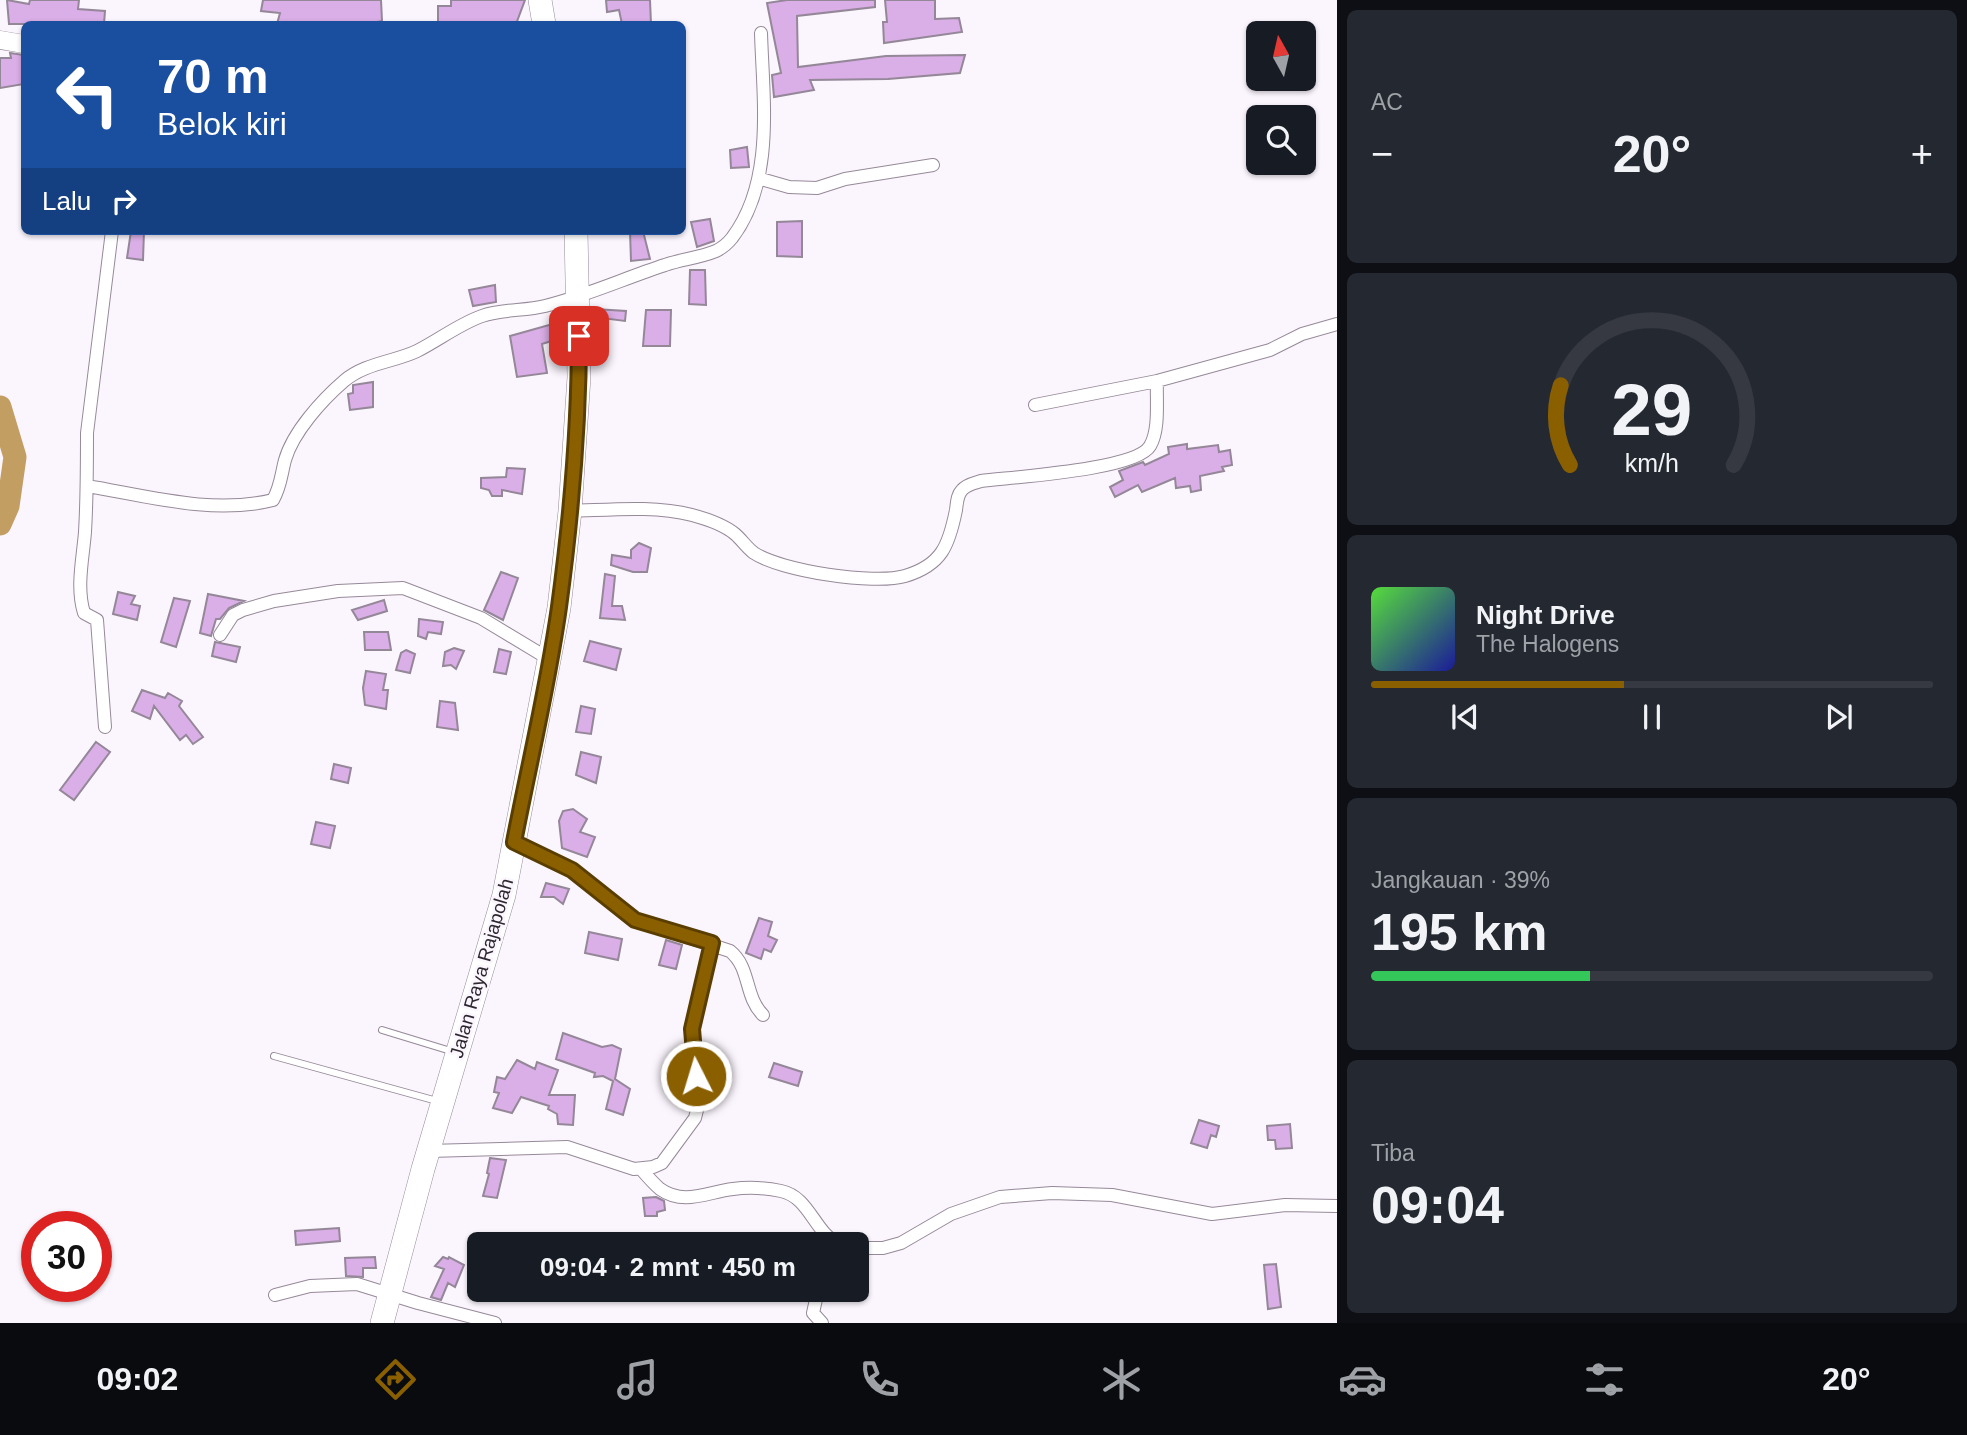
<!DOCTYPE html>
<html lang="id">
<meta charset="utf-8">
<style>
:root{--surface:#171b24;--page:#242831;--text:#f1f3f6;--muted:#9ea1a6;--line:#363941;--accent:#895f00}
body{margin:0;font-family:Arial,sans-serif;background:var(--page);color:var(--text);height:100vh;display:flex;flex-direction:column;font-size:26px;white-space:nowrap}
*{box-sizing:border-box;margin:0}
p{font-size:23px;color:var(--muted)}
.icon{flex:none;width:38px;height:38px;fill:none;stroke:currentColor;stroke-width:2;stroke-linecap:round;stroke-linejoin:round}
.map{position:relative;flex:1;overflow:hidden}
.panel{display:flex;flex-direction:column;gap:10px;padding:10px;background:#0d0f14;width:630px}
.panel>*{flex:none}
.top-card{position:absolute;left:21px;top:21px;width:665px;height:214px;border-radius:10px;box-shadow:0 2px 5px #0004;background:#1a4fa0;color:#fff;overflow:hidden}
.needle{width:46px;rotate:352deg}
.controls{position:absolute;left:1246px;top:21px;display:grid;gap:14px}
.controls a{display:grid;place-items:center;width:70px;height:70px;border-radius:10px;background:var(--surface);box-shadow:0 2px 5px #0004;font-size:35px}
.speed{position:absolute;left:21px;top:1211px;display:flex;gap:14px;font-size:35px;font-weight:700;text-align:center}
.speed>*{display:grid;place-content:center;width:91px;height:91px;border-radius:50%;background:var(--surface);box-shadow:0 2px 5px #0004;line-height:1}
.speed .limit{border:10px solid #d22;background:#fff;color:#111}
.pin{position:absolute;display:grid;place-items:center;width:60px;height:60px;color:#fff;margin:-30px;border-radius:14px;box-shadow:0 4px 10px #0006}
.me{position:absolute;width:77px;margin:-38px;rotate:355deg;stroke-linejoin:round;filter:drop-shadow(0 0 5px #0008)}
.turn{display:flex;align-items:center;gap:24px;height:147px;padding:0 21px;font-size:32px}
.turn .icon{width:91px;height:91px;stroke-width:2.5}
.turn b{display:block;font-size:49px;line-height:60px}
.then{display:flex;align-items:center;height:66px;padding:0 21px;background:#0003;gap:14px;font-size:26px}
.big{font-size:52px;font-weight:700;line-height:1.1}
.panel .widget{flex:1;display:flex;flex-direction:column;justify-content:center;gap:10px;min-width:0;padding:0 24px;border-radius:10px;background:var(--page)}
.panel .dial{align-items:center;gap:0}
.dial svg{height:182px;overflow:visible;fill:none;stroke:var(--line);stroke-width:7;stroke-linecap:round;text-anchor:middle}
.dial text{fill:var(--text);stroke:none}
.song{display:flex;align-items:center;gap:21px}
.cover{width:84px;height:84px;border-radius:10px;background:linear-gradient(135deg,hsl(110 70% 55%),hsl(240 70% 35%))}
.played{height:7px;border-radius:4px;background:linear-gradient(90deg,var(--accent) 45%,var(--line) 45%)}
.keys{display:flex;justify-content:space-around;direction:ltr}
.heat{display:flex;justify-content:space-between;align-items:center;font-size:38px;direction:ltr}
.charge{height:10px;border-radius:5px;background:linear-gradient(90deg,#34c759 39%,var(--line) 0)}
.trip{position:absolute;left:467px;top:1232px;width:402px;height:70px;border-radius:10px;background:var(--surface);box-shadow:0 2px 5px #0004;font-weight:700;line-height:70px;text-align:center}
.tabs{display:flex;height:112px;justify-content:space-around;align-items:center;background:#090b0e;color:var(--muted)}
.tabs .icon{width:49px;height:49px}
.tabs .selected{color:var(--accent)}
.tabs b{font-size:32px;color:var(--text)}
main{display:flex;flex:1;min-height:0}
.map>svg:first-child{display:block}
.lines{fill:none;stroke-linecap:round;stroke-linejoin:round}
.river{stroke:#c39e62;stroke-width:23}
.building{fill:#daaee6;stroke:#948798;stroke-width:2}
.lane-casing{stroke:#968999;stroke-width:8}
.street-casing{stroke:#968999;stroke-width:14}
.secondary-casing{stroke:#968999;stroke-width:19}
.highway-casing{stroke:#968999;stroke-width:24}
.lane{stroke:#fff;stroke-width:6}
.street{stroke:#fff;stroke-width:12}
.secondary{stroke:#fff;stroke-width:18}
.highway{stroke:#fff;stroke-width:23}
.route-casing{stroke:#593e00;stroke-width:18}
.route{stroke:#895f00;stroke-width:12}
.labels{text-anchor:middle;stroke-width:5;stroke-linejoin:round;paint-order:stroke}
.street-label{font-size:19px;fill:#2d282f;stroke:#fbf5fd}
</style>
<main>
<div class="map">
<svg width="1337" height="1323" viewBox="0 0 1337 1323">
<rect width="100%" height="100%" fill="#fbf5fd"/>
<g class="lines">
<path class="river" d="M0,407L15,457L8,506L0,524"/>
</g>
<path class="building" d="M7,0L29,4L30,0H79L78,9L105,11L104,24H9Z
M263,0H381L382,21L368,24H277L280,13L261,11Z
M451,0H525L516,24H438V6H451Z
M606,0H650L651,24H622L619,10L607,12Z
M787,0H875V7L797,16L798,67L886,56L965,55L960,73L888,79L810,80L814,90L774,97L772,75L781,73L767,3Z
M885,0H935V19L959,18L962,32L884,43L883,22H887Z
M10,53L24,55V84L0,88V58H11Z
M747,147L749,167L731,168L730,150Z
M710,219L714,241L697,247L691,222Z
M802,221V257L777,256V222Z
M131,231H144L143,260L127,258Z
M630,231H643L650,259L631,261Z
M690,270H705L706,305L689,304Z
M495,285L496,302L473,306L469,290Z
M594,309L626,311L625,321L593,317Z
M646,310H671L670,346H643Z
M556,323L564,328V337L542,344L547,373L517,377L510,336Z
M373,382V407L350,410L348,394L353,393V385Z
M1187,444V449L1218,445L1219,452L1230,450L1232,465L1222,467L1224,471L1200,476L1201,490L1191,492L1190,486L1176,488L1175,478L1142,492L1138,485L1115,497L1110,487L1123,480L1119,471L1143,462L1145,465L1169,454L1168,447Z
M507,468L525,469L522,494L502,490V496H492L489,490L481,488V478L506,477Z
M639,543L651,548L647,572H633L611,565L612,555L631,558V550Z
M501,572L518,578L503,620L484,610Z
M605,574L615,576L612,606H622L625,620L600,618Z
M118,592L135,596L131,604L140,606L137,620L113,614Z
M208,594L244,601L229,608L220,619H216L211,636L200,633Z
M174,598L190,601L176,647L161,642Z
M384,600L387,611L358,620L352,610Z
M419,619L443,622L441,634L428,632L426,639L418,636Z
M364,632H388L391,650H365Z
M590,641L621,649L616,670L584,661Z
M215,642L240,647L236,662L212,656Z
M454,648L464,651L456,669L451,665L443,666L445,652Z
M499,649L511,652L506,674L494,672Z
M406,650L415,654L410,673L396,670L401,653Z
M366,671L386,674L383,690H388L386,709L365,705L363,688Z
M142,690L165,698L168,693L182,701L179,706L203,737L193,744L186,735L180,740L154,706L150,719L132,711Z
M440,701L455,703L458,730L437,727Z
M581,706L595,709L591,734L576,732Z
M96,742L110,752L74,800L60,790Z
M581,752L601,757L596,783L576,775Z
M334,764L351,768L348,783L331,779Z
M573,809L587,819L580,832L595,837L587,857L562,848L559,821L563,811Z
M316,822L335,826L330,848L311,844Z
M546,883L569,889L563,904L554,897H541Z
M759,918L772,922L768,936L777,940L771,952L764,949L761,959L746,953Z
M589,932L622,939L618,960L585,953Z
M666,940L682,945L676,969L659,965Z
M563,1033L602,1047L612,1045L621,1049L615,1079L630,1089L623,1115L606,1109L613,1081L603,1076L594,1077L595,1073L556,1059Z
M517,1060L535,1069L537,1062L558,1070L549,1095H575L573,1125L558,1124L557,1114L548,1109L549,1106L521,1097L512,1113L493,1108L499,1093L494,1092L497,1077L505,1079Z
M774,1063L802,1072L798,1086L769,1077Z
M1199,1120L1219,1126L1216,1137L1211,1135L1207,1148L1191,1143Z
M1290,1124L1292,1148L1276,1149L1275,1140H1268L1267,1126Z
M490,1158L506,1160L497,1198L483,1196L489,1174L487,1173Z
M656,1197L664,1201L665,1210L657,1212V1216H645L643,1198Z
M339,1228L340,1241L296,1245L295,1231Z
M375,1257L376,1268H363V1277L346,1276L345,1258Z
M443,1257L448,1259L449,1257L464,1265L455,1287L448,1283L441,1300L431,1297L444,1269L435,1266Z
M1276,1264L1281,1307L1268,1309L1264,1265Z"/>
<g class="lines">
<g class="lane-casing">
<path id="lane" d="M382,1030L454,1052
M274,1056L437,1101"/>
</g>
<g class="street-casing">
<path id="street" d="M761,179L789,187L817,188L845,179L933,165
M1035,405L1157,381
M87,486C147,496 213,515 273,500C281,486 281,475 285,460C293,432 322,400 344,381C365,363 394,362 417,351C439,340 459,324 482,316C501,309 525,311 545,306C586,296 625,278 665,265C682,259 699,258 716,251C722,248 728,243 732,238C775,181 763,100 761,33
M570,511C609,510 653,505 692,515C707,519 723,524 735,534C742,540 747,548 754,553C781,571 874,585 905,576C942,565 949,545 956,510C957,503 957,495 962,490C967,484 975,483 981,481C1012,477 1136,470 1150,446C1160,429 1156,400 1157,381L1270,350L1302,334L1337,324
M220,635L233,615L243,610L274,601L338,591L403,588L481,618L549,659
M105,727L97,620L84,613C76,587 83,558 85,532C87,499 87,466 87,433L112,231
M514,842L572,871L635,920L730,951C751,968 744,996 763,1015
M429,1151L567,1147L634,1169L653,1167L662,1163L695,1118L699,1102L692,1029L712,943
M641,1169C647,1176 653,1183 660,1189C684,1206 707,1192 733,1189C748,1187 766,1188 781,1191C810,1197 814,1233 839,1244
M858,1248H883L901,1243L951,1214L1000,1197L1052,1193L1112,1195L1212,1214L1285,1205L1337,1206
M818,1290L813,1313L822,1323
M275,1295L310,1286L357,1284L418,1303L495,1323"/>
</g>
<g class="secondary-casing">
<path id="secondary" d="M0,40L24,44"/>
</g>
<g class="highway-casing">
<path id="highway" d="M540,0L544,24
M382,1323L423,1169L504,895L559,608L570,511L579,377L576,231"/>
</g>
<use href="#lane" class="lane"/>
<use href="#street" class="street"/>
<use href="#secondary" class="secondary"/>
<use href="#highway" class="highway"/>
</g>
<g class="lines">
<g class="route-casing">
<path id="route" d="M579,336C579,425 571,518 559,607C548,686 529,764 514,842L572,870L635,920L712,943L692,1029L696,1076"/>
</g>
<use href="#route" class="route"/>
</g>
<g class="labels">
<g class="street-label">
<text transform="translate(481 968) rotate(-74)" y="7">Jalan Raya Rajapolah</text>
</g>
</g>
</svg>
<div class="controls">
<a><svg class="needle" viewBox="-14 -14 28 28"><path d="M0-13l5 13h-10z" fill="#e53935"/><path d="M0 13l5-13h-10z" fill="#9ea1a6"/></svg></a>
<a><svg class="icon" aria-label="search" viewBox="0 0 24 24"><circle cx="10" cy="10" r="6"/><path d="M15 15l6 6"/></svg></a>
</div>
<div class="speed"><div class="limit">30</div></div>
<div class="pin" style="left:579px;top:336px;background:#d93025"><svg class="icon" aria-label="arrive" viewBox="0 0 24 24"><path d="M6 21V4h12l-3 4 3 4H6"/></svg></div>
<svg class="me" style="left:696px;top:1076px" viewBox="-20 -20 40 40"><circle r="17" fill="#895f00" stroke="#fff" stroke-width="3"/><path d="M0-11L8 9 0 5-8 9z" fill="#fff"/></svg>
<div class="trip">09:04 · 2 mnt · 450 m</div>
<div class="top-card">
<div class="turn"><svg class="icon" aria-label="left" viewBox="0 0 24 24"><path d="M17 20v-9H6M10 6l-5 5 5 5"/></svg><div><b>70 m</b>Belok kiri</div></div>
<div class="then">Lalu<svg class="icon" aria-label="right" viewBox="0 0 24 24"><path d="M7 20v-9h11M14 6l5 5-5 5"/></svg></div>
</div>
</div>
<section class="panel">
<div class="widget"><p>AC</p>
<div class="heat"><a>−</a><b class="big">20°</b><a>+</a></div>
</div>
<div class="widget dial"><svg viewBox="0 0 100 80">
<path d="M14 69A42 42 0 1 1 86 69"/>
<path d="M14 69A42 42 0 0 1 10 34" stroke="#895f00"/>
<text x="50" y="56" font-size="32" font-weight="700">29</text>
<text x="50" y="72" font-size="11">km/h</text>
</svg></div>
<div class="widget">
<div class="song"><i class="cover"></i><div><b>Night Drive</b><p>The Halogens</p></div></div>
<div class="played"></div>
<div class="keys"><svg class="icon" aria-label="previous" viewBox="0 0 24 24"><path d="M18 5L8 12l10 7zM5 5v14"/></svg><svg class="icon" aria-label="pause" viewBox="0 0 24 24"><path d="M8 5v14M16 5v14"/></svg><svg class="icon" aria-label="next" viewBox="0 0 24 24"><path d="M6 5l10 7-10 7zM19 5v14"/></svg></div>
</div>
<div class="widget"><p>Jangkauan · 39%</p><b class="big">195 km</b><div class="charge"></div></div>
<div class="widget"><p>Tiba</p><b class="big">09:04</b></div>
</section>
</main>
<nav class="tabs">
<b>09:02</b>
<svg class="icon selected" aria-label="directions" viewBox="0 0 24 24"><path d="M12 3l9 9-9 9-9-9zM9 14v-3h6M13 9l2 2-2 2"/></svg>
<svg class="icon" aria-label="music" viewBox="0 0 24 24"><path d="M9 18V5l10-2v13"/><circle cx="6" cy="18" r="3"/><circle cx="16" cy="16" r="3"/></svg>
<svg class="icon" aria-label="phone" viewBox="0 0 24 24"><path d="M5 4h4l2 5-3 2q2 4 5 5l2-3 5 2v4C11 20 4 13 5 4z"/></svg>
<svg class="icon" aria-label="climate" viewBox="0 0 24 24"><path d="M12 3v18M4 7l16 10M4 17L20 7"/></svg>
<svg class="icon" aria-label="car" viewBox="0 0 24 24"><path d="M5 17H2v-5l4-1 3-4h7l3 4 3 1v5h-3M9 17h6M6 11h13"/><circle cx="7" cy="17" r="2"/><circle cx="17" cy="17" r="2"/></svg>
<svg class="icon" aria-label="filters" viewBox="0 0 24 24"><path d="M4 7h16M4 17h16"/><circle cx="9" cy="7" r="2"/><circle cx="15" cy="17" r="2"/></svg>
<b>20°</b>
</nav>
